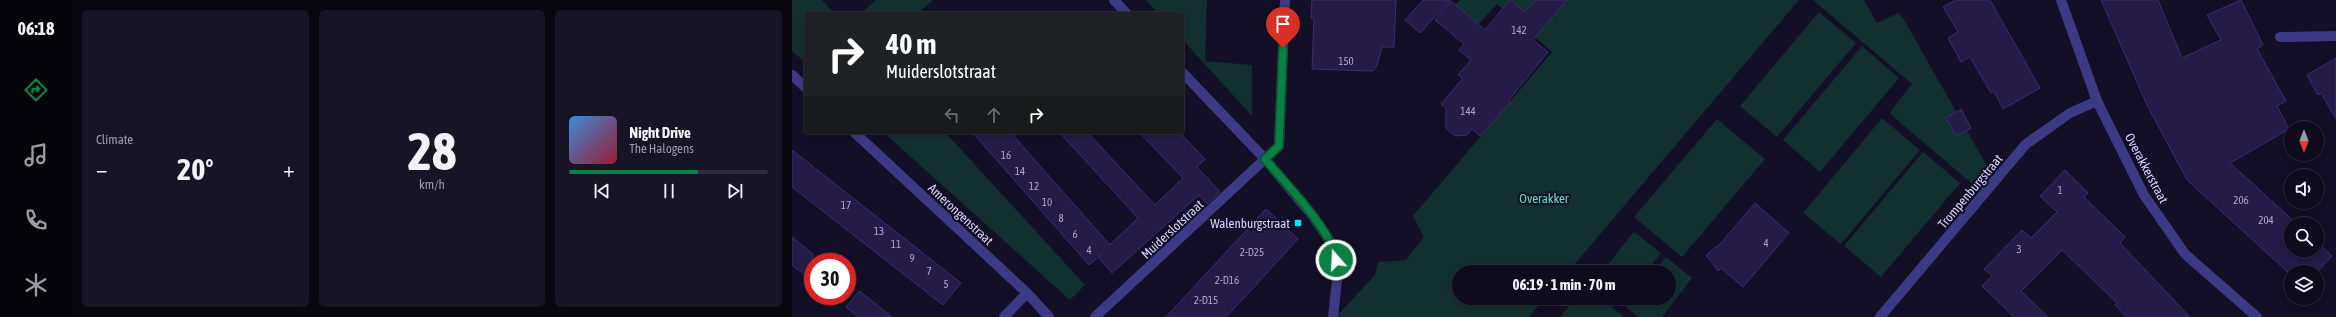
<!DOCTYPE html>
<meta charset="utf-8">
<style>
:root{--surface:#0e0b1c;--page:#171425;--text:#f1f3f6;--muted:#9b9ba3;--line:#2e2b3b;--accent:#0b8043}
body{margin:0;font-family:"Asap Condensed",sans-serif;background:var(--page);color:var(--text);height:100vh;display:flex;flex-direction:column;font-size:15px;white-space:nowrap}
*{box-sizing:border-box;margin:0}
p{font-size:13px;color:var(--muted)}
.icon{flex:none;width:22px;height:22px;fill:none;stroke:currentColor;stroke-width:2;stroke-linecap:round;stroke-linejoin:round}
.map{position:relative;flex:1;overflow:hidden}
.drawer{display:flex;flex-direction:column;gap:10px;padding:10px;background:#08060f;width:720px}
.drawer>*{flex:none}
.guide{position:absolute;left:12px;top:12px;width:380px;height:122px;border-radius:4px;box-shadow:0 2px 6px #0003,0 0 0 1px var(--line);background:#202124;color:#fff;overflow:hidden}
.needle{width:26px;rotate:180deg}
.tools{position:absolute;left:1492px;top:121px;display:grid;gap:8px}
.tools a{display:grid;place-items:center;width:40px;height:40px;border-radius:50%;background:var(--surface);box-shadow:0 2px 6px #0003,0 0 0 1px var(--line);font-size:20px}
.speed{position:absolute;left:12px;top:253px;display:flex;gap:8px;font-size:20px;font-weight:700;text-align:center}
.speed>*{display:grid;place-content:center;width:52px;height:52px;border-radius:50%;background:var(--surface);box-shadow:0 2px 6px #0003,0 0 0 1px var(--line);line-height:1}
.speed .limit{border:6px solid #d22;background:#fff;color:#111}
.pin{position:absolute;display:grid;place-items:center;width:34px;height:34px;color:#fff;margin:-41px -17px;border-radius:50% 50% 50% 0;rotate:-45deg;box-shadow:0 0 4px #0007}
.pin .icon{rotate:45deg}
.me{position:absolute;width:44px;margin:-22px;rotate:341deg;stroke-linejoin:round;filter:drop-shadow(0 0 3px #0008)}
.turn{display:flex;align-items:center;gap:14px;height:84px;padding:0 16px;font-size:18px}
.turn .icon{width:52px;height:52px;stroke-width:2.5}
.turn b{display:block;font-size:28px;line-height:34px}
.lanes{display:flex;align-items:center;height:38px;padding:0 16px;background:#0003;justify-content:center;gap:20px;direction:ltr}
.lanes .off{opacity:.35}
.big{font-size:30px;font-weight:700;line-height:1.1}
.drawer .widget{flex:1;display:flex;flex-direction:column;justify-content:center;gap:6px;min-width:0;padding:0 14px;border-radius:6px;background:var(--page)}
.drawer .dial{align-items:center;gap:0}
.dial b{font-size:52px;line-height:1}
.song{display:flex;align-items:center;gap:12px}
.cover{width:48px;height:48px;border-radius:6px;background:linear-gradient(135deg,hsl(210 70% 55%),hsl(350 70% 35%))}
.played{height:4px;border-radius:2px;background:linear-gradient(90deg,var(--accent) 65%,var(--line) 65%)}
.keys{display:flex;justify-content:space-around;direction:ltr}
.heat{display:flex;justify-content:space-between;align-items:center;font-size:22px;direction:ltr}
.drawer .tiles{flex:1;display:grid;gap:10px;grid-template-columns:repeat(3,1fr)}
.trip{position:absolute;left:660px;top:265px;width:224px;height:40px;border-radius:20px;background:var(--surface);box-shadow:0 2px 6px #0003,0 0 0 1px var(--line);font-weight:700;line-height:40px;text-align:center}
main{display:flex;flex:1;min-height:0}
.dock{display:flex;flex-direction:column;width:72px;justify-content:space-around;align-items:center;background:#06040b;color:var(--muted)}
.dock .icon{width:28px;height:28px}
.dock .on{color:var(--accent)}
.dock b{font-size:18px;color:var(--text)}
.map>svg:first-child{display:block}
.green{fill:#12302f}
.building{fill:#241b47;stroke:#3b2d73}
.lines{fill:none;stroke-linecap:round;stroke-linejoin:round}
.street{stroke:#3d3a85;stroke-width:10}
.route-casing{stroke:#07532c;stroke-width:10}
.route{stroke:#0b8043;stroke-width:7}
.poi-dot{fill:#00e5ff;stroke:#130f26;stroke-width:1.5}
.labels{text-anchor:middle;stroke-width:4;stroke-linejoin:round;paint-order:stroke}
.number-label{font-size:11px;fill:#aca6d1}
.street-label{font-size:13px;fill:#d9d4ff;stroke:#130f26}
.park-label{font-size:13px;fill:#5fe0c0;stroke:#130f26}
.poi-label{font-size:13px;fill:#d9d4ff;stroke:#130f26;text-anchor:end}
</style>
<main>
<nav class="dock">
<b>06:18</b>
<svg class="icon on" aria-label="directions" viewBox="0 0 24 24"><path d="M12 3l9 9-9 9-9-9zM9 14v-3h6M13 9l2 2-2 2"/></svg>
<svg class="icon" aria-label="music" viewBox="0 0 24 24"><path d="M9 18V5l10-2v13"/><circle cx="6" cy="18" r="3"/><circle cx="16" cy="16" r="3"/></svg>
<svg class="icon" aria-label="phone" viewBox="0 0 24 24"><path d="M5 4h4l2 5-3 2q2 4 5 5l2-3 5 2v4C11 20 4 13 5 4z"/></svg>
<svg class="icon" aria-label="climate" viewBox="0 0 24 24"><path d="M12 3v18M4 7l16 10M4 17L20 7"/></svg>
</nav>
<section class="drawer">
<div class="tiles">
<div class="widget"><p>Climate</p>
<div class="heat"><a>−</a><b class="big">20°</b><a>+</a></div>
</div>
<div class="widget dial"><b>28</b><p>km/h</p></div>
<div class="widget">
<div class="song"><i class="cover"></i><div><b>Night Drive</b><p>The Halogens</p></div></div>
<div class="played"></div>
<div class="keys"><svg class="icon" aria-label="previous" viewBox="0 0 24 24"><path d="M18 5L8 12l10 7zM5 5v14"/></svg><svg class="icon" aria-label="pause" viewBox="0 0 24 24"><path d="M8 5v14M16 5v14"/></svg><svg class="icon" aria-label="next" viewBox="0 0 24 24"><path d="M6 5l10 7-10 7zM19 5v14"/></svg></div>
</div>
</div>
</section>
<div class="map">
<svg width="1544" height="317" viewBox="0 0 1544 317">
<rect width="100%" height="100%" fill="#130f26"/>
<path class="green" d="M0,0H30L43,14H14V63L0,51Z
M84,0H141L125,14H68Z
M354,0H415L413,61L460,65V116L390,39V14H367Z
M668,0H1007L776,272H667V298H753L737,317H544L583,275L586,262L614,260L632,237L621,216L760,52L705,4L674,38L653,15Z
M1021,0H1072L1085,23L1106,13L1111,18L1203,180L1191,193L1098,114L1100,109L1120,84Z
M1027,12L1064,43L985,137L948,106Z
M1070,46L1107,78L1028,172L991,140Z
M1090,118L1128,150L1049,244L1011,213Z
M925,119L973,159L890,257L842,217Z
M91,132H153L293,285L278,300Z
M1131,152L1168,183L1089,277L1052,246Z
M842,232L869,253L854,272H810Z
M874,257L900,278L870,317H846L834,307L841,298H877V272H862Z
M784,298H809L832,317H768Z"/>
<path class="building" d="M520,0H604L602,47H590L585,65L581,71L520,69L522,18H519Z
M631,0H658L628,33L613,20Z
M718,0L733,12L743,0H775L741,40L756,52L717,100L719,102L688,136L680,129L675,135L663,136L654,128V108L649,104L671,78L666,75L679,60L667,50L672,44L643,20L659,1L693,30Z
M1164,0H1198L1248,88L1211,109L1202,91L1199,93L1178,57L1169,62L1156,38L1166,32L1151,7Z
M1309,0H1366L1390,58L1429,40L1415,15L1449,0L1471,45L1465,49L1494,101L1485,106L1497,129L1438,163L1505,224H1499V250H1525V242L1540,256L1525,272H1499V275L1395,180L1355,105Z
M1544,58V119L1529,93L1526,95L1515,75Z
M1169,109L1179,128L1164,136L1154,118Z
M180,132H218L318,245L346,218L267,132H295L363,205L391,178L347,132H387L413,159L405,167L428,192L415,204L407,195L320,273L306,257L309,255L297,265Z
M0,150L169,283L151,305L0,187Z
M1273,170L1296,193L1292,197L1333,237L1328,243L1398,317H1334L1323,305L1325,303L1270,250L1229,291L1256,317H1222L1190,286L1200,276L1192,269L1230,230L1239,238L1265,212L1248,196Z
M963,203L997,233L951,287L929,268L926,271L914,255L929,243Z
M474,209L506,239L463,286L434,317H374Z
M0,237L21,254V281L0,265Z
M67,291L75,297L100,317H66L54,307Z"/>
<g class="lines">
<path class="street" d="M322,0L335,14
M1269,0L1305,101L1352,195L1393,254L1465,317
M1488,37L1544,36
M390,72L473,159L520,215L543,248L546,271L541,317
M0,75L14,88
M62,132L235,293L257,317
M212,317L235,293
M303,317L487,146L493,0
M1088,317L1234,144L1278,113L1305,101"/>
</g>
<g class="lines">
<g class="route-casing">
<path id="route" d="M491,48L487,146L473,159C493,183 540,230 544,260"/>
</g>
<use href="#route" class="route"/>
</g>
<rect class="poi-dot" x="502" y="219" width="8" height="8" rx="2"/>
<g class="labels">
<g class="number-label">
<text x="727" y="34">142</text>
<text x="554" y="65">150</text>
<text x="676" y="115">144</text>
<text x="214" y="159">16</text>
<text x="228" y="175">14</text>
<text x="242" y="190">12</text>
<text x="1268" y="194">1</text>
<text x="1449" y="204">206</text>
<text x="255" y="206">10</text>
<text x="54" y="209">17</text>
<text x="269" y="222">8</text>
<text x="1474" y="224">204</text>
<text x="87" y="235">13</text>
<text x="283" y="238">6</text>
<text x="974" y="247">4</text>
<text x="104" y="248">11</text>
<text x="1227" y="253">3</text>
<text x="297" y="254">4</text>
<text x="460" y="256">2-D25</text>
<text x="120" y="262">9</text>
<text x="137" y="275">7</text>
<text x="435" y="284">2-D16</text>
<text x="154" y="288">5</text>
<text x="414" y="304">2-D15</text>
</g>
<g class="street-label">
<text transform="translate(1355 168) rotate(62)" y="5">Overakkerstraat</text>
<text transform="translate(1178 191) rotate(-50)" y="5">Trompenburgstraat</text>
<text transform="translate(169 214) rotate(43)" y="5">Amerongenstraat</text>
<text transform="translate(380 229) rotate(-43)" y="5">Muiderslotstraat</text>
</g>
<g class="park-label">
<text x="752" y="203">Overakker</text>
</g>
<g class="poi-label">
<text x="498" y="228">Walenburgstraat</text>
</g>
</g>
</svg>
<div class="tools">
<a><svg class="needle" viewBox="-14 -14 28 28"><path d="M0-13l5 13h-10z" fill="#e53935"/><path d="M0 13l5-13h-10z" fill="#9b9ba3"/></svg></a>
<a><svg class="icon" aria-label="sound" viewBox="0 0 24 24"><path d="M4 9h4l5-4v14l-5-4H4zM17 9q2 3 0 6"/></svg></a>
<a><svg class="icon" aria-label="search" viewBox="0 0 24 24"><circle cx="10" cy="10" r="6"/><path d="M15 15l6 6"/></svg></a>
<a><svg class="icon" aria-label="layers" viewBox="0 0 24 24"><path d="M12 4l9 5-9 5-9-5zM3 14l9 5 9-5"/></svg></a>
</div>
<div class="speed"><div class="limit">30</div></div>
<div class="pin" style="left:491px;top:48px;background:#d93025"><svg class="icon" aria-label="arrive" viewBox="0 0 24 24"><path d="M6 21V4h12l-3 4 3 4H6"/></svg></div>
<svg class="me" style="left:544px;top:260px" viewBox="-20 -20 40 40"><circle r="17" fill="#0b8043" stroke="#fff" stroke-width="3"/><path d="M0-11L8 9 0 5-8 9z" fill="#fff"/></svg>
<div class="trip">06:19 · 1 min · 70 m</div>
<div class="guide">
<div class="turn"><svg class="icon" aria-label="right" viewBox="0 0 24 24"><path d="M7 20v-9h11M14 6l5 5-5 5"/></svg><div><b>40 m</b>Muiderslotstraat</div></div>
<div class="lanes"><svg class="icon off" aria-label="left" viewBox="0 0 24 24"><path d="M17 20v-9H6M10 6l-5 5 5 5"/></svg><svg class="icon off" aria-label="ahead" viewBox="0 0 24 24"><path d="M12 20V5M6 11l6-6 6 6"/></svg><svg class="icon" aria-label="right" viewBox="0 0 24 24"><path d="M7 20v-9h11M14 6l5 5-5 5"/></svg></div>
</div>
</div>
</main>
